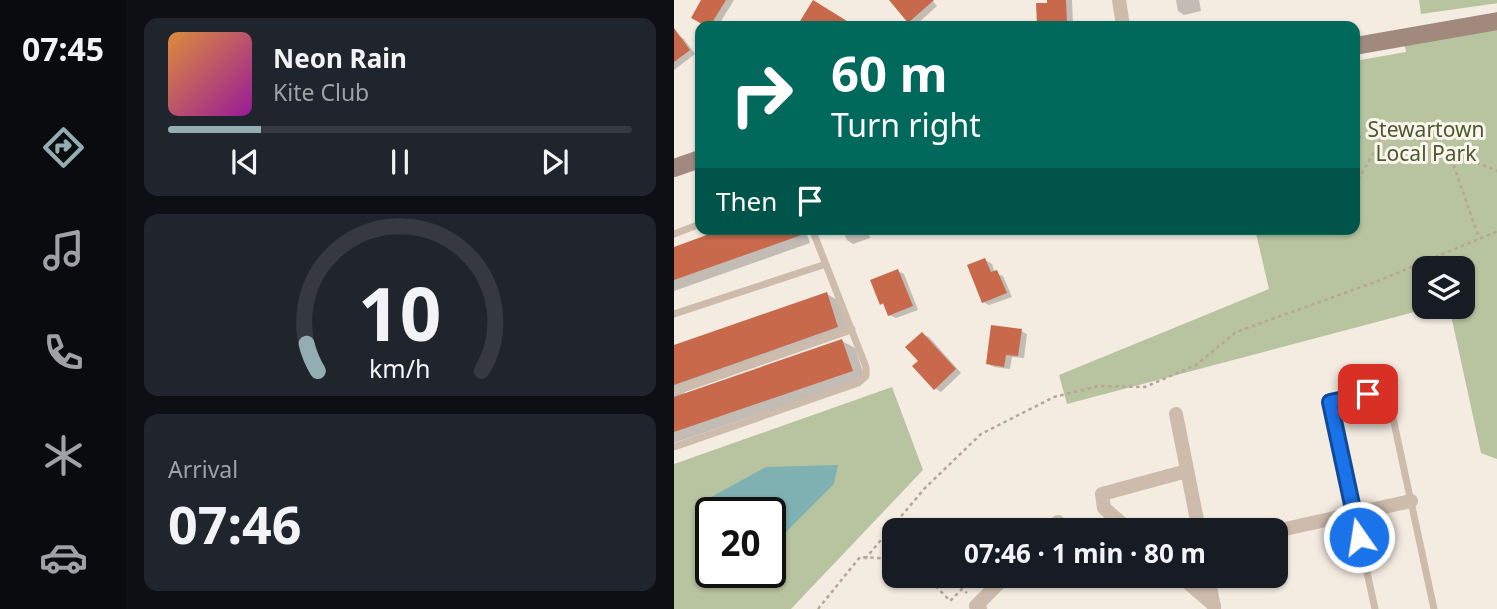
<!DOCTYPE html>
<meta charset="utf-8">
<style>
:root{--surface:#171b24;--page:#20242c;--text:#f1f3f6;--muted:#9ea1a6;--line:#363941;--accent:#92aeb2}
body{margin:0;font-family:"Noto Sans",sans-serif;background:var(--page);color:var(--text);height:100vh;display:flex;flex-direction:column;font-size:26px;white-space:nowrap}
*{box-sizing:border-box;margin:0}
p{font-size:23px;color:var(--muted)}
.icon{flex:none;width:38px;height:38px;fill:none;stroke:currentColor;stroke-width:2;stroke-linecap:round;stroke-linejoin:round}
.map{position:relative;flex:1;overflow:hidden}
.details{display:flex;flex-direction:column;gap:18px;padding:18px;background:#0d0f14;width:548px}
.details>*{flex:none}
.guide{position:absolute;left:21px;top:21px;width:665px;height:214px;border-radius:14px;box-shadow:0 2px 5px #0004;background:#00695c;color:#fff;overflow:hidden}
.tools{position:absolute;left:738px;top:256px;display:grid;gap:14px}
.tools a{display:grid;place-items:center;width:63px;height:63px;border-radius:14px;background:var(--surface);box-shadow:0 2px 5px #0004;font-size:35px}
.speed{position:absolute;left:21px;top:497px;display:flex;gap:14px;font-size:35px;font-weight:700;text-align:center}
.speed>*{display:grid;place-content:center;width:91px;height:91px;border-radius:50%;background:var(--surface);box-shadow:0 2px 5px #0004;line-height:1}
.speed .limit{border:4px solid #111;border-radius:10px;background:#fff;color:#111}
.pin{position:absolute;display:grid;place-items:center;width:60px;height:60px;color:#fff;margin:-30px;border-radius:14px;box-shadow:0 4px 10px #0006}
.me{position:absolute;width:77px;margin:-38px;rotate:347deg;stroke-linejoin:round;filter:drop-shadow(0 0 5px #0008)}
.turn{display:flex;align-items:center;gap:24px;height:147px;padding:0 21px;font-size:32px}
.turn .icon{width:91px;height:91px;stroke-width:2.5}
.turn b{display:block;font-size:49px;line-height:60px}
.then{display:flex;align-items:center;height:66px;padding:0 21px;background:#0003;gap:14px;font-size:26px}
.big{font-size:52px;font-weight:700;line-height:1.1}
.details .tile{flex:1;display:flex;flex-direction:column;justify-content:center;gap:10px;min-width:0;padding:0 24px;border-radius:14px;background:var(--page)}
.details .dial{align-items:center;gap:0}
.dial svg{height:182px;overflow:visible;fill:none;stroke:var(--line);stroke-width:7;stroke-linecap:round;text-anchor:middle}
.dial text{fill:var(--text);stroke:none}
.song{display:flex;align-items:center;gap:21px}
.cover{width:84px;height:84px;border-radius:10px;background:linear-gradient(135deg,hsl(30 70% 55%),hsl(300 70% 35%))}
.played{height:7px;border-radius:4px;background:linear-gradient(90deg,var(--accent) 20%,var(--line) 20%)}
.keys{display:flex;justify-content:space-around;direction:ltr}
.trip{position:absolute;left:208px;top:518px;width:406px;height:70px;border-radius:14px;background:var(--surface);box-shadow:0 2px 5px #0004;font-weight:700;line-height:70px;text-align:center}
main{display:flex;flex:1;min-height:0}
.menu{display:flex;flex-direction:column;width:126px;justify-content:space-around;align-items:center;background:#090b0e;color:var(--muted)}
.menu .icon{width:49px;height:49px}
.menu .active{color:var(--accent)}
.menu b{font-size:32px;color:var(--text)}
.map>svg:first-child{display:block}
.green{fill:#b8c4a0;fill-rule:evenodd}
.water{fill:#7fb0b2}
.shadow{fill:#0003}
.building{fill:#c8694b}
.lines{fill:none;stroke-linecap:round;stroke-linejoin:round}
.path{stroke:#b9a596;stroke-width:2.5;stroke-dasharray:3.5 3.5;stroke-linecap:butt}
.lane{stroke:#cdbbac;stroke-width:7}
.street{stroke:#cdbbac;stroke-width:14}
.secondary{stroke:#a18a7d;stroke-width:18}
.route-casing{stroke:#114b97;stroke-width:18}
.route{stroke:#1a73e8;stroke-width:12}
.labels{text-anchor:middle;stroke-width:6;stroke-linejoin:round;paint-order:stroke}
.park-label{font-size:21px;fill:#4a5a2e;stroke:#fbf5ee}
</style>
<main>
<nav class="menu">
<b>07:45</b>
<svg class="icon active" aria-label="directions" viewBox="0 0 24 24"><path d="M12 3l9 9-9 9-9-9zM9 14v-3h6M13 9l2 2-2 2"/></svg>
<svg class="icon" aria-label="music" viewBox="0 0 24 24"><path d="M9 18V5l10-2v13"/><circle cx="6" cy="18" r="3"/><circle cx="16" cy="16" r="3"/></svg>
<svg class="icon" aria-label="phone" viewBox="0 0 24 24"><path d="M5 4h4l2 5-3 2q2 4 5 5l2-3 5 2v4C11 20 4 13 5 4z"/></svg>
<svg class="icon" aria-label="climate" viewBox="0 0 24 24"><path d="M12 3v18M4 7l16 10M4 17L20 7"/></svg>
<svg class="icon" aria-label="car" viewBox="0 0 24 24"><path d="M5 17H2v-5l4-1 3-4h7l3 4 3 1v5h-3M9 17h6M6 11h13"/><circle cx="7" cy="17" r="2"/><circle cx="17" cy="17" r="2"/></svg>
</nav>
<section class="details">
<div class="tile">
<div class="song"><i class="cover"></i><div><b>Neon Rain</b><p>Kite Club</p></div></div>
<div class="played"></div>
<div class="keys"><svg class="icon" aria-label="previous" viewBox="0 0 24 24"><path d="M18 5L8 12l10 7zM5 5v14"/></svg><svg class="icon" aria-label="pause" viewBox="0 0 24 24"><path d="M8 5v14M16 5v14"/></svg><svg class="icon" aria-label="next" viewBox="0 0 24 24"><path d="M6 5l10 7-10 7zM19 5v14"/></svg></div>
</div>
<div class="tile dial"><svg viewBox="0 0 100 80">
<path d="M14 69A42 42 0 1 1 86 69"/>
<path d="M14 69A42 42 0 0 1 9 57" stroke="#92aeb2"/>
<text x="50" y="56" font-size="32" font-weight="700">10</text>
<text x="50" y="72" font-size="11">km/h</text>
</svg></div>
<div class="tile"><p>Arrival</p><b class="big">07:46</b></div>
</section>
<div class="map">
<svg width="824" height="609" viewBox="0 0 824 609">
<rect width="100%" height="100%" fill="#f4ebe1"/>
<path class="green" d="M745,0H823L824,3L747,14Z
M823,23V459L807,453L775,306H789V268H751V306H763L393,404L385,375L595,289L581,229H681V61L732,52L730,41Z
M218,387L249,470L117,609H0V464ZM37,513H96V572H37Z"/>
<path class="water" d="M164,465L160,484L96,548V513H37V546L27,530L21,506L92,467Z"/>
<path class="shadow" d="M29,0H60L44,26H35L19,17Z
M227,0H258L263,6L242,25L235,21Z
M374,0H398L399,26L364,25L375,4Z
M502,0H525L527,11L510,15L504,11Z
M4,35L10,39L21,54L0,70V38Z
M681,133L687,136L681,165Z
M131,229L136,243L0,291V248Z
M168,229H193L196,238L179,244L173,240Z
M311,260L318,264L321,273L329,276L338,297L315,305L309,302Z
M224,271L230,274L244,310L222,318L215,315L212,306L207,303Z
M153,294L165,301L176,334L11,392L8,396L168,341L181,348L191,378L0,443V347Z
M347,331L353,334L350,358L338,357L336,369L320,367L314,364Z
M248,334L255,337L287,373L267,392L261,388L246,361Z"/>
<path class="building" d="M27,0H52L36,26H32L17,18Z
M139,0L181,26H123Z
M215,0H260L234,23Z
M373,0H392L393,25L363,26L362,3H373Z
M0,28L16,50L0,62Z
M49,229H132L133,233L0,280V247Z
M311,258L317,272L323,270L333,293L308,303L293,265Z
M224,269L239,306L214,316L209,303L206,305L196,280Z
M153,292L164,327L0,385V345Z
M317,325L348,329L344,356L332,355L330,367L312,364Z
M248,332L282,369L260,390L238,366L244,361L231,347Z
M168,339L179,371L0,432V397Z"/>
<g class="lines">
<path class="path" d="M744,139L824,171
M775,152L805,238
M681,186L706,141L712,135L741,128
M191,559L251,488L307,434L380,397L425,386L471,387L522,365L562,332L704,281L824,231
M252,576L276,601L288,589L293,593
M144,609L186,557L220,559"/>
<path class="lane" d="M0,234L26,224
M0,314L152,264
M0,391L178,329
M0,447L184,383L192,376V367L138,229
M701,609L656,402L713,390L760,609"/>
<path class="street" d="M445,0L449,26
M502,414L525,530
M376,530L384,522
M455,530L430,508L428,494L513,471
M602,531L737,501
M506,576L540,605
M534,576L540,608
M306,609L302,606L332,576"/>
<path class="secondary" d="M681,46L824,21
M0,168L26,159"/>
</g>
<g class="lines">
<g class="route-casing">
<path id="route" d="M685,537L656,402L694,394"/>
</g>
<use href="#route" class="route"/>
</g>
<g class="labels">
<g class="park-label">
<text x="752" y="137">Stewartown<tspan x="752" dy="24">Local Park</tspan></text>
</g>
</g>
</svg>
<div class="tools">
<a><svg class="icon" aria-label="layers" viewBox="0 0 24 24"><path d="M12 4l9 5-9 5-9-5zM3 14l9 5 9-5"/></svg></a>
</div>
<div class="speed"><div class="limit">20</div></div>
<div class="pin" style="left:694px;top:394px;background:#d93025"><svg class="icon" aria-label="arrive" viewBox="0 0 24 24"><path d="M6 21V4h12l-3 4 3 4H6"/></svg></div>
<svg class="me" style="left:685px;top:537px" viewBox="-20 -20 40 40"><circle r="17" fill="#1a73e8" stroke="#fff" stroke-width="3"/><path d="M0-11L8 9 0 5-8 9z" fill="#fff"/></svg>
<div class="trip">07:46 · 1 min · 80 m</div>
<div class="guide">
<div class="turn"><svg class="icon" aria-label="right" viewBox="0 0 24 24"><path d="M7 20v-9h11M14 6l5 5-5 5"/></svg><div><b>60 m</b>Turn right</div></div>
<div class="then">Then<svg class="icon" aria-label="arrive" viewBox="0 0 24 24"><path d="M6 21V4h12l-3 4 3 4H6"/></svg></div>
</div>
</div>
</main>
